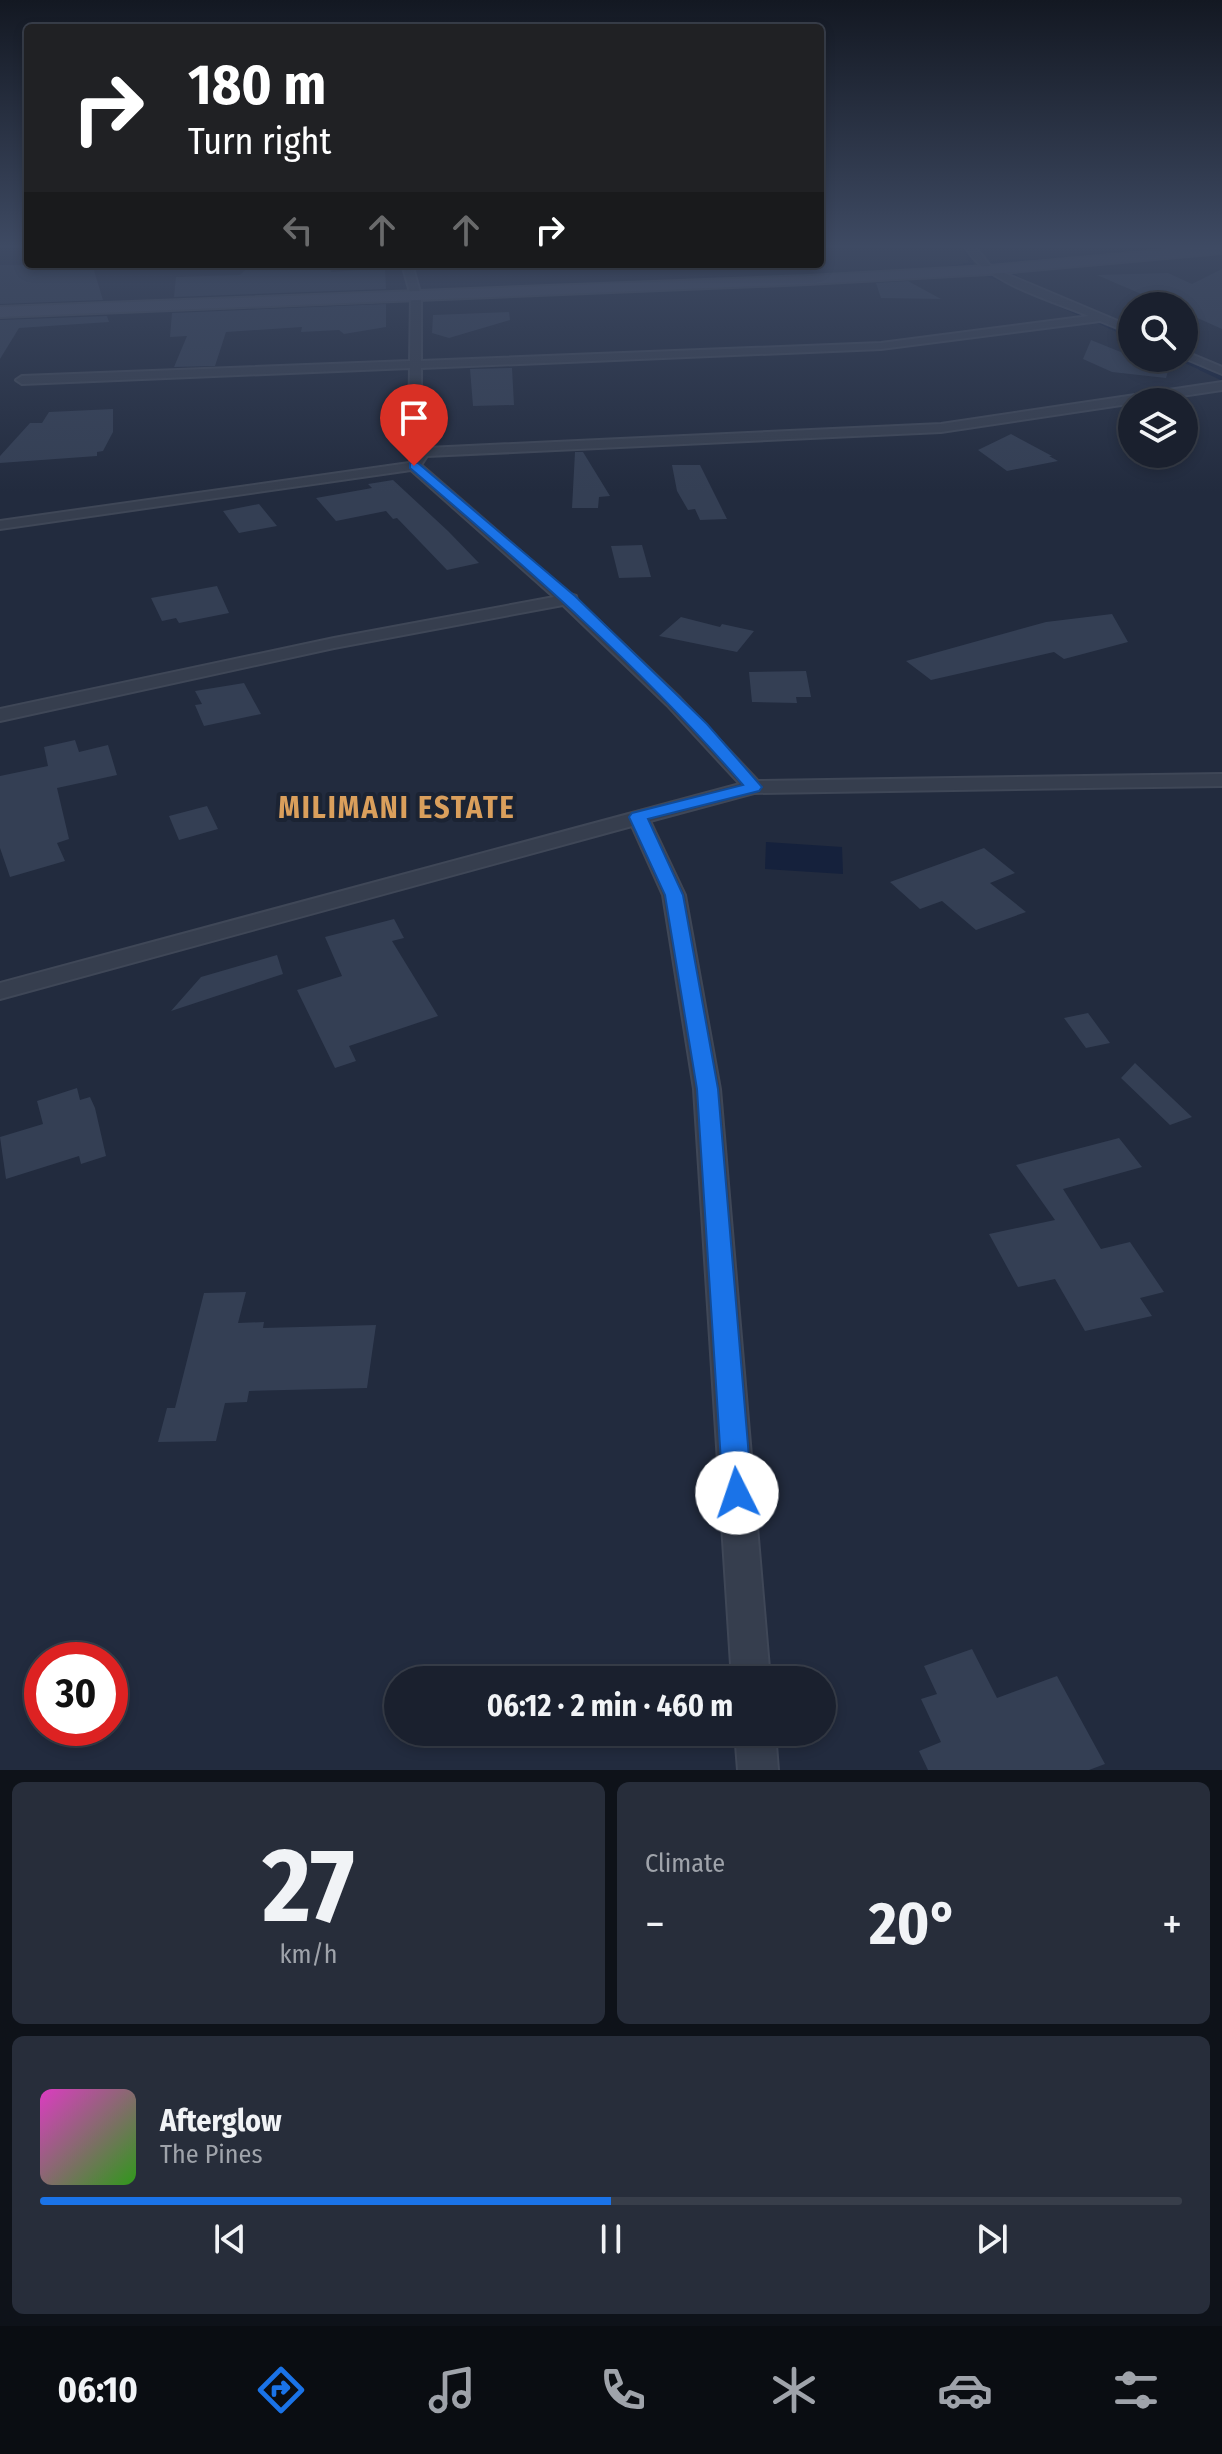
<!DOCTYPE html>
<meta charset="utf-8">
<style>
:root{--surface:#1a202e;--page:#272d3a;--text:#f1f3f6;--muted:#9fa3aa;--line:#383e4a;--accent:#1a73e8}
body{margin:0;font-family:"Fira Sans Condensed",sans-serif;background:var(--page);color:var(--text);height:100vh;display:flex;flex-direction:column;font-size:30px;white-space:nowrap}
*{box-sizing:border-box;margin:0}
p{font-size:26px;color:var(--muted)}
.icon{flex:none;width:44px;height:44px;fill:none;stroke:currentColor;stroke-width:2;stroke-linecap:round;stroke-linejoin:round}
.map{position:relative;height:1770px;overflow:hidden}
.panel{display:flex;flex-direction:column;gap:12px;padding:12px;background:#0e1219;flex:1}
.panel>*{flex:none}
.guide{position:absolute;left:24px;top:24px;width:800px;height:244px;border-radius:8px;box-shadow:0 4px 12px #0003,0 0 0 2px var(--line);background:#202124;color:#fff;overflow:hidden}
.fabs{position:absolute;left:1118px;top:292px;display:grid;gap:16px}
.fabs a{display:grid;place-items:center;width:80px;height:80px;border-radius:50%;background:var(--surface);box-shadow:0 4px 12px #0003,0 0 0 2px var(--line);font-size:40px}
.speed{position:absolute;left:24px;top:1642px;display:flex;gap:16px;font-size:40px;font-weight:700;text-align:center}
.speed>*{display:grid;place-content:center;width:104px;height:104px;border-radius:50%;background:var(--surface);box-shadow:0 4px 12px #0003,0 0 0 2px var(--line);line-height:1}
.speed .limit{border:12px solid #d22;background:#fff;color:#111}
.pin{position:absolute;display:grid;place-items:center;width:68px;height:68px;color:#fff;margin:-82px -34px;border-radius:50% 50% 50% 0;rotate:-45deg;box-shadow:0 0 8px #0007}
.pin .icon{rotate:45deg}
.me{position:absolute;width:88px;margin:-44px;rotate:356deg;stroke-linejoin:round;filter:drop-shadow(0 0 6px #0008)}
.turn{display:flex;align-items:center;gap:28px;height:168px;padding:0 32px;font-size:36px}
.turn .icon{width:104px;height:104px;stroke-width:2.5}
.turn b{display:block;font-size:56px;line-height:68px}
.lanes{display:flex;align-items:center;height:76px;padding:0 32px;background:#0003;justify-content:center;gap:40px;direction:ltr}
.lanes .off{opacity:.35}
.big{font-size:60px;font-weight:700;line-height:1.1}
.panel .card{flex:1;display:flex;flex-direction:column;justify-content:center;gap:12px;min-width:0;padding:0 28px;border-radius:12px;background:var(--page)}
.panel .dial{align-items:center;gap:0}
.dial b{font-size:104px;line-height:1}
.song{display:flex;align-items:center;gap:24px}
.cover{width:96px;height:96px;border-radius:12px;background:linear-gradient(135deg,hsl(310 70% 55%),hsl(110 70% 35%))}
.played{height:8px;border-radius:4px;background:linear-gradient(90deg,var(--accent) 50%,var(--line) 50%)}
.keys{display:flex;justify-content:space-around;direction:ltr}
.heat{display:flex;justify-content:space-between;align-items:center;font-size:44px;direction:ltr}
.panel .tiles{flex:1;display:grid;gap:12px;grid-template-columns:1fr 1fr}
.card:last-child{grid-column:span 2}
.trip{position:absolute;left:384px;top:1666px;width:452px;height:80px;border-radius:40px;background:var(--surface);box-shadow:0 4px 12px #0003,0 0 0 2px var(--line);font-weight:700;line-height:80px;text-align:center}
.tabs{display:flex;height:128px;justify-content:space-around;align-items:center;background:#0a0d12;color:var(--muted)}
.tabs .icon{width:56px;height:56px}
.tabs .on{color:var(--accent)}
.tabs b{font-size:36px;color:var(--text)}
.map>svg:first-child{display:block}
.water{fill:#15213c}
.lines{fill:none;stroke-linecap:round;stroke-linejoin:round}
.stream-far1{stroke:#15213c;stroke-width:4}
.stream{stroke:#15213c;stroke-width:5}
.building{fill:#343f54}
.street-casing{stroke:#3f4757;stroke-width:4}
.secondary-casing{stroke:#3f4757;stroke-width:4}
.street{fill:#363e4e;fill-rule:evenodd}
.secondary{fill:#444c61;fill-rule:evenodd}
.route{fill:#1a73e8;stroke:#114b97;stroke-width:2}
.labels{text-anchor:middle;stroke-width:8;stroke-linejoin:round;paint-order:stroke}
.district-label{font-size:30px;font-weight:bold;letter-spacing:2px;fill:#da9f5c;stroke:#1b2333}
</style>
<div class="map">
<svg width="1222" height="1770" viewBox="0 0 1222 1770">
<rect width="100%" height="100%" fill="#222b3e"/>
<path class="water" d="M766,842L842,847L843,874L765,869Z"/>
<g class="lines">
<path class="stream-far1" d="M976,244L982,259L989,263L1071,259
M944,269L972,264L964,244
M1009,269L1004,271L1029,284
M986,274L1015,285
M1049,300L1088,318
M1097,321L1132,337
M1178,358L1205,370"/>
<path class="stream" d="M1201,368L1222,378"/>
</g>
<path class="building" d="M92,264L103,300L0,304V265Z
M275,264H332L331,272L385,268L386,289L174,297L176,277L240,275L245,270L275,269Z
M1222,269V329L1184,312V306H1169L1097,275L1168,273L1192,284Z
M908,281L941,299L881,298L876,283Z
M386,304V327L344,334L339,330L301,332L302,327L226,332L215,366L174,367L187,336L170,337L172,313Z
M509,312L510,320L449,338L432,333L433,315Z
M107,316L109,322L19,328L0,359V320Z
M1091,340L1168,371L1166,378L1112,372L1083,359Z
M512,368L514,405L473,406L470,369Z
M113,409V432L103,451L97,452V456L0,463V456L30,423H42L49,412Z
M1011,434L1052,456H1049L1058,461L1007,471L978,450Z
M575,452H583L610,496L599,497L598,508H572Z
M672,465H700L727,519L700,520L695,509L688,510L677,491Z
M393,480L448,531L479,563L447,570L397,518L393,519L386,511L336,521L316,498L372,488L368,484Z
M259,504L277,526L239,533L223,511Z
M642,545L651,577L619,578L611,546Z
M217,586L229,613L179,623L176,618L162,621L151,598Z
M1112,614L1128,642L1064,659L1054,652L931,680L906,661L1046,622Z
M681,617L720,627L722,624L754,631L737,652L659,636Z
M806,671L811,697H796L797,703L752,702L749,672Z
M244,683L261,714L204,726L195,705L202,704L195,691Z
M75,740L79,752L108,745L117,775L57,788L69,839L57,843L65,861L10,877L0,848V776L48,766L44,747Z
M207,806L218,829L179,840L169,816Z
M984,848L1015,873L990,883L1026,912L976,930L942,901L920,909L890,882Z
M394,919L404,938L392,941L438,1016L349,1046L356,1061L335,1068L297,990L342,976L325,937Z
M277,955L283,974L171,1011L201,977Z
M1088,1013L1110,1043L1086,1048L1064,1018Z
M1135,1063L1192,1117L1170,1125L1121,1078Z
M77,1088L80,1100L90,1097L95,1108L106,1156L81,1164L79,1156L6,1179L0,1137L43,1124L37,1101Z
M1119,1138L1142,1167L1063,1189L1101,1249L1130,1242L1164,1292L1140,1298L1152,1316L1085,1331L1055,1279L1018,1287L989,1234L1055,1220L1016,1165Z
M246,1292L238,1323L264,1322L263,1328L376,1325L367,1388L249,1391L247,1402L225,1403L216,1441L158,1442L167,1408H175L204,1293Z
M972,1649L997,1698L1057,1676L1105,1764L1089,1770H928L919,1751L941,1742L921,1699L937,1694L924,1666Z"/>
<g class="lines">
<g class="street-casing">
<path id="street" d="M964,244H973L992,268L1132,327V334L1100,321L881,349L421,368V434L427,448L941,424L1222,382V390L941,432L427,456L421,465L570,594L576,596L577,600L680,698L758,781L1222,774V786L754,793L650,821L685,895L720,1089L770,1680H732L694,1089L663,895L632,826L0,999V983L740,784L667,705L563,605L334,648L0,721V709L334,638L554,597L411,470L0,529V521L409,463L415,452L409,434L410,368L22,384L16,380L22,376L410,361L411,296L402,264H412L421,296V361L881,343L1089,316C1053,301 980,281 964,244Z
M1184,351L1222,367V374L1184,358Z
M735,1732H775L778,1770H738Z"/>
</g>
<g class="secondary-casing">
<path id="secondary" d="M1222,245V253L989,274L808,284L0,317V307L808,276L989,266Z"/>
</g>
<use href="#street" class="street"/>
<use href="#secondary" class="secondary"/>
</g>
<linearGradient id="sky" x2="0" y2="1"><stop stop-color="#131822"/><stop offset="0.5" stop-color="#3e4a63"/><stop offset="1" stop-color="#3e4a63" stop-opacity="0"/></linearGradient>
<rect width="1222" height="492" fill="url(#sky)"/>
<path class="route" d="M410,463H418L575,596L707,724L762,787L759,791L648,819L683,895L718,1089L752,1493L747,1503L737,1507L727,1503L723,1493L697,1089L665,895L629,817L632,813L743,785C642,668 527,568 410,468Z"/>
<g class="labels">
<g class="district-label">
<text x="397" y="818">MILIMANI ESTATE</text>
</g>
</g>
</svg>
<div class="fabs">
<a><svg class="icon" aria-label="search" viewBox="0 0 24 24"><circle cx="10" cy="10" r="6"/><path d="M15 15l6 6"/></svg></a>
<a><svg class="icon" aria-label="layers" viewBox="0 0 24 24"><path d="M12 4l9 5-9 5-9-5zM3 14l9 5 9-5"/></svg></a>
</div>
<div class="speed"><div class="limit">30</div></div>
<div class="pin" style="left:414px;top:466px;background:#d93025"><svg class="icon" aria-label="arrive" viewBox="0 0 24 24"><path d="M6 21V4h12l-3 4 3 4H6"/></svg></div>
<svg class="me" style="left:737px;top:1493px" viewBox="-20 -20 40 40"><circle r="19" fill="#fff"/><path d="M0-13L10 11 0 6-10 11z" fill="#1a73e8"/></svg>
<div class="trip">06:12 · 2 min · 460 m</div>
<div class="guide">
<div class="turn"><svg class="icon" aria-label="right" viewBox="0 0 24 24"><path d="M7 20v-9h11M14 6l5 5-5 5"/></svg><div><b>180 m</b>Turn right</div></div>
<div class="lanes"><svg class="icon off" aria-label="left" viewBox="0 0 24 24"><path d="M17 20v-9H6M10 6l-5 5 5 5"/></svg><svg class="icon off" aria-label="ahead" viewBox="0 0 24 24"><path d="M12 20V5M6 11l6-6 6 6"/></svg><svg class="icon off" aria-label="ahead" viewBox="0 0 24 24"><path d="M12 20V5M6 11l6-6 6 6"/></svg><svg class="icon" aria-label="right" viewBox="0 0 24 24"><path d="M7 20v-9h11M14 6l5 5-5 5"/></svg></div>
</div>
</div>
<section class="panel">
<div class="tiles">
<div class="card dial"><b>27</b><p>km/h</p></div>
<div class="card"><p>Climate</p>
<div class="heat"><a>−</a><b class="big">20°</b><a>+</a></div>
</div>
<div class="card">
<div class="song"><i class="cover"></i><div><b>Afterglow</b><p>The Pines</p></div></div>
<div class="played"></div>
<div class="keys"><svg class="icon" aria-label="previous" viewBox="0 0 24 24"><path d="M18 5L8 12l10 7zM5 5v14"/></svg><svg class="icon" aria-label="pause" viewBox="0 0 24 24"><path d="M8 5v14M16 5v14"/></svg><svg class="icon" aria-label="next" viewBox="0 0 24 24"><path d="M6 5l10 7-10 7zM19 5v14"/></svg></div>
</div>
</div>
</section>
<nav class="tabs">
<b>06:10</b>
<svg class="icon on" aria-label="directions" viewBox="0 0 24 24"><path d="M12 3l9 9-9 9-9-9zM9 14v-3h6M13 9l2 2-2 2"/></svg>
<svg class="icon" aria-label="music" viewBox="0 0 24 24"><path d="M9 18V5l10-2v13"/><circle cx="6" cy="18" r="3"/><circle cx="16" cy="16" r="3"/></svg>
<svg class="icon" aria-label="phone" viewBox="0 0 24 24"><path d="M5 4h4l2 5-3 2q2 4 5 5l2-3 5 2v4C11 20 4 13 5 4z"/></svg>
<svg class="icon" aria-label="climate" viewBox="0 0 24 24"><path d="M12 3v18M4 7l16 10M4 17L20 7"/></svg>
<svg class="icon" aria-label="car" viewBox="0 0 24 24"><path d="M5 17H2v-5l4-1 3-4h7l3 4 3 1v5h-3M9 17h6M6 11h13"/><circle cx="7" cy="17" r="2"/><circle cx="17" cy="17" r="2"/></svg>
<svg class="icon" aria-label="filters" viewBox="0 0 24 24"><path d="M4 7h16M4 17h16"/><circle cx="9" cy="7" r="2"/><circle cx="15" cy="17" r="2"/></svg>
</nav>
